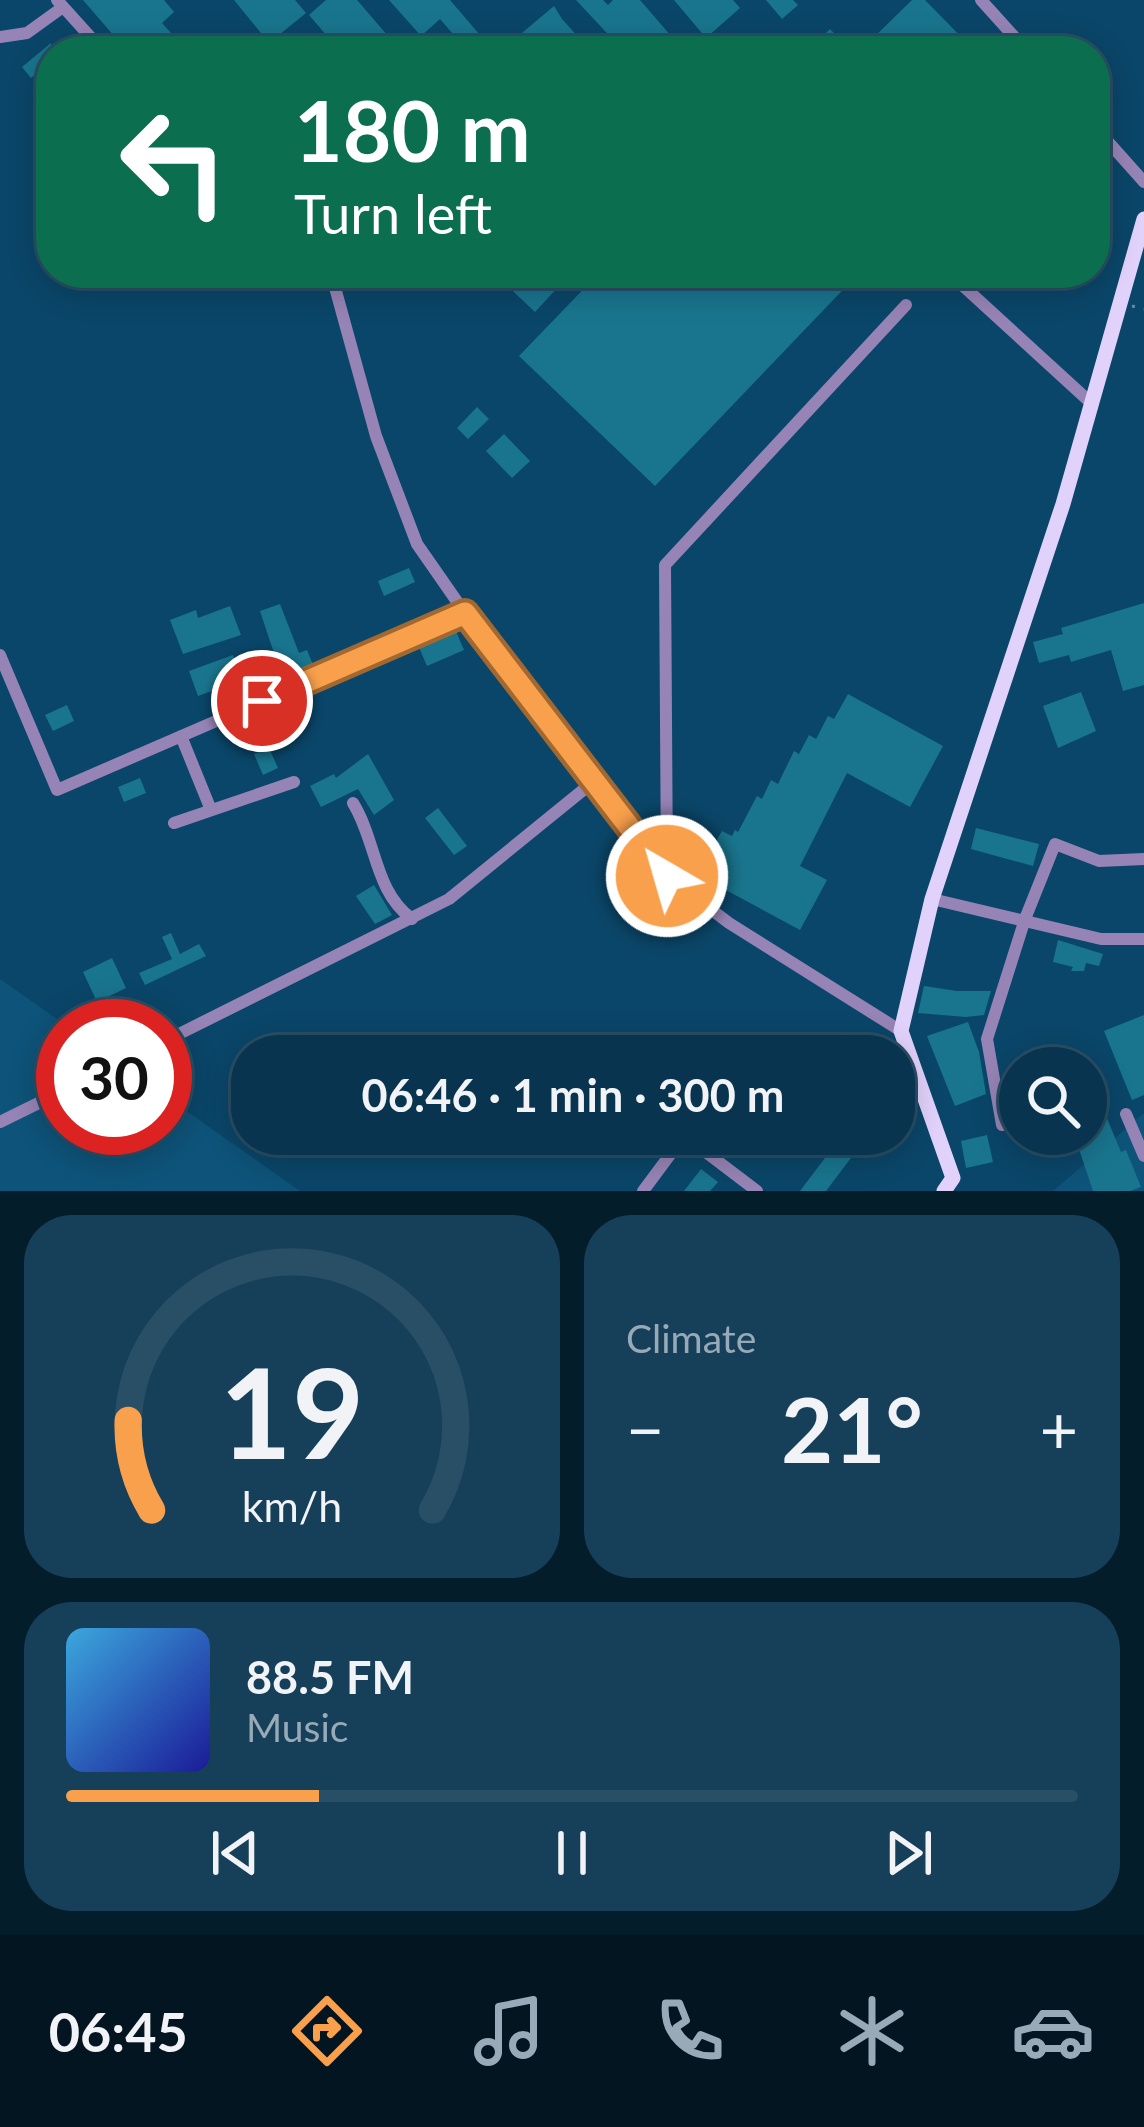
<!DOCTYPE html>
<meta charset="utf-8">
<style>
:root{--surface:#08344f;--page:#163f59;--text:#f1f3f6;--muted:#98aab7;--line:#294f66;--accent:#f8a04b}
body{margin:0;font-family:Lato,sans-serif;background:var(--page);color:var(--text);height:100vh;display:flex;flex-direction:column;font-size:45px;white-space:nowrap}
*{box-sizing:border-box;margin:0}
p{font-size:39px;color:var(--muted)}
.icon{flex:none;width:66px;height:66px;fill:none;stroke:currentColor;stroke-width:2;stroke-linecap:round;stroke-linejoin:round}
.map{position:relative;height:1191px;overflow:hidden}
.sheet{display:flex;flex-direction:column;gap:24px;padding:24px;background:#041d2b;flex:1}
.sheet>*{flex:none}
.banner{position:absolute;left:36px;top:36px;width:1074px;height:252px;border-radius:48px;box-shadow:0 6px 30px #0003,0 0 0 3px var(--line);background:#0b6e4f;color:#fff;overflow:hidden}
.fabs{position:absolute;left:999px;top:1047px;display:grid;gap:24px}
.fabs a{display:grid;place-items:center;width:108px;height:108px;border-radius:50%;background:var(--surface);box-shadow:0 6px 30px #0003,0 0 0 3px var(--line);font-size:60px}
.speed{position:absolute;left:36px;top:999px;display:flex;gap:24px;font-size:60px;font-weight:700;text-align:center}
.speed>*{display:grid;place-content:center;width:156px;height:156px;border-radius:50%;background:var(--surface);box-shadow:0 6px 30px #0003,0 0 0 3px var(--line);line-height:1}
.speed .limit{border:18px solid #d22;background:#fff;color:#111}
.pin{position:absolute;display:grid;place-items:center;width:102px;height:102px;color:#fff;margin:-51px;border:6px solid #fff;border-radius:50%;box-shadow:0 3px 12px #0007}
.me{position:absolute;width:132px;margin:-66px;rotate:322deg;stroke-linejoin:round;filter:drop-shadow(0 0 9px #0008)}
.turn{display:flex;align-items:center;gap:42px;height:252px;padding:0 60px;font-size:54px}
.turn .icon{width:156px;height:156px;stroke-width:2.5}
.turn b{display:block;font-size:84px;line-height:102px}
.big{font-size:90px;font-weight:700;line-height:1.1}
.sheet .tile{flex:1;display:flex;flex-direction:column;justify-content:center;gap:18px;min-width:0;padding:0 42px;border-radius:48px;background:var(--page)}
.sheet .dial{align-items:center;gap:0}
.dial svg{height:312px;overflow:visible;fill:none;stroke:var(--line);stroke-width:7;stroke-linecap:round;text-anchor:middle}
.dial text{fill:var(--text);stroke:none}
.song{display:flex;align-items:center;gap:36px}
.cover{width:144px;height:144px;border-radius:18px;background:linear-gradient(135deg,hsl(200 70% 55%),hsl(240 70% 35%))}
.played{height:12px;border-radius:6px;background:linear-gradient(90deg,var(--accent) 25%,var(--line) 25%)}
.keys{display:flex;justify-content:space-around;direction:ltr}
.heat{display:flex;justify-content:space-between;align-items:center;font-size:66px;direction:ltr}
.sheet .tiles{flex:1;display:grid;gap:24px;grid-template-columns:1fr 1fr}
.tile:last-child{grid-column:span 2}
.trip{position:absolute;left:231px;top:1035px;width:684px;height:120px;border-radius:48px;background:var(--surface);box-shadow:0 6px 30px #0003,0 0 0 3px var(--line);font-weight:700;line-height:120px;text-align:center}
.tab-bar{display:flex;height:192px;justify-content:space-around;align-items:center;background:#031520;color:var(--muted)}
.tab-bar .icon{width:84px;height:84px}
.tab-bar .selected{color:var(--accent)}
.tab-bar b{font-size:54px;color:var(--text)}
.map>svg:first-child{display:block}
.built{fill:#0e5379}
.building{fill:#19758e}
.lines{fill:none;stroke-linecap:round;stroke-linejoin:round}
.path{stroke:#5c8cab;stroke-width:3;stroke-dasharray:3 9;stroke-linecap:butt}
.minor{stroke:#9784b6;stroke-width:12}
.major{stroke:#e1d2fb;stroke-width:15}
.route-casing{stroke:#a16831;stroke-width:30}
.route{stroke:#f8a04b;stroke-width:21}
</style>
<div class="map">
<svg width="1144" height="1191" viewBox="0 0 1144 1191">
<rect width="100%" height="100%" fill="#0a4669"/>
<path class="built" d="M0,979L67,1026H63V1128H165V1096L300,1191H0Z
M1144,1113V1191H1053Z"/>
<path class="building" d="M83,0H164L174,12L162,23L171,33L150,51H127Z
M234,0H295L306,13L269,43Z
M326,0H357L401,51H306L327,36L309,15Z
M389,0H450L480,35L465,48L440,19L421,36Z
M576,0H603L608,5L613,0H640L684,51H613L619,46Z
M674,0H733L740,8L706,38Z
M766,0H793L798,5L782,19Z
M912,0H925L975,51H880L870,41Z
M554,6L562,19L591,51H564L558,45L551,51H527L516,38Z
M830,29L851,51H808Z
M51,43V62L31,78L22,67Z
M507,273H571L535,312L501,280Z
M599,273H859L655,486L519,356Z
M477,407L489,419L468,439L457,428Z
M504,434L530,461L512,478L486,451Z
M409,568L415,582L384,596L378,581Z
M1144,603V685L1123,691L1111,650L1071,662L1069,655L1039,663L1033,642L1063,634L1061,628Z
M280,604L299,653L307,650L313,665L282,677L260,611Z
M230,606L241,635L183,654L170,620L196,610L198,618Z
M455,629L464,650L427,666L418,645Z
M233,655L242,680L198,696L189,671Z
M1081,692L1096,731L1058,748L1043,706Z
M848,694L943,746L910,807L847,773L800,866L827,880L800,930L696,874L722,831L732,836L735,830L738,832L757,796L762,799L771,780L778,784L794,751L799,754L809,735L816,739L828,716L834,719Z
M67,705L74,721L53,731L45,715Z
M269,748L278,768L263,775L254,754Z
M368,754L394,800L374,815L358,789L321,807L310,786L334,774L336,778Z
M140,778L146,793L124,802L118,787Z
M438,808L467,846L454,855L425,818Z
M976,828L1039,844L1033,866L971,849Z
M374,885L392,915L375,924L356,896Z
M171,933L180,954L199,944L206,956L145,985L139,973L172,959L162,937Z
M1058,940L1103,954L1099,966L1086,963L1084,971H1071L1073,967L1053,962Z
M112,958L126,988L97,1002L83,972Z
M924,986L957,991H991L984,1015L966,1017L918,1013Z
M1144,1015V1095L1132,1100L1104,1031Z
M968,1022L979,1052L986,1094L955,1106L927,1036Z
M1086,1068L1121,1152L1126,1150L1141,1187L1130,1191H1093L1074,1134H1086Z
M843,1134L860,1146L826,1191H800Z
M987,1135L993,1162L966,1168L961,1141Z
M701,1169L718,1182L710,1191H684Z"/>
<g class="lines">
<path class="path" d="M1132,306L1144,309"/>
<path class="minor" d="M57,0L103,51
M981,0L1027,51
M0,37L27,33L63,7
M1095,127L1144,182
M331,273L376,436L417,544L465,613L667,876L729,923L901,1031
M949,273L1090,402
M0,655L57,790L465,613
M181,736L211,810
M353,803C377,842 374,891 412,919
M174,823L294,782
M667,875L665,565L906,305
M932,899L1101,939H1144
M165,1041L449,899L593,782
M1126,1114L1144,1156
M0,1122L63,1091
M1002,1125L987,1039L1025,919L1055,844L1099,861L1144,859
M682,1134L757,1191
M643,1191L684,1136"/>
<path class="major" d="M944,1191L953,1178L901,1031L932,899L1063,504L1144,219"/>
</g>
<g class="lines">
<g class="route-casing">
<path id="route" d="M262,701L465,613L667,876"/>
</g>
<use href="#route" class="route"/>
</g>
</svg>
<div class="fabs">
<a><svg class="icon" aria-label="search" viewBox="0 0 24 24"><circle cx="10" cy="10" r="6"/><path d="M15 15l6 6"/></svg></a>
</div>
<div class="speed"><div class="limit">30</div></div>
<div class="pin" style="left:262px;top:701px;background:#d93025"><svg class="icon" aria-label="arrive" viewBox="0 0 24 24"><path d="M6 21V4h12l-3 4 3 4H6"/></svg></div>
<svg class="me" style="left:667px;top:876px" viewBox="-20 -20 40 40"><circle r="17" fill="#f8a04b" stroke="#fff" stroke-width="3"/><path d="M0-11L8 9 0 5-8 9z" fill="#fff"/></svg>
<div class="trip">06:46 · 1 min · 300 m</div>
<div class="banner">
<div class="turn"><svg class="icon" aria-label="left" viewBox="0 0 24 24"><path d="M17 20v-9H6M10 6l-5 5 5 5"/></svg><div><b>180 m</b>Turn left</div></div>
</div>
</div>
<section class="sheet">
<div class="tiles">
<div class="tile dial"><svg viewBox="0 0 100 80">
<path d="M14 69A42 42 0 1 1 86 69"/>
<path d="M14 69A42 42 0 0 1 8 46" stroke="#f8a04b"/>
<text x="50" y="56" font-size="32" font-weight="700">19</text>
<text x="50" y="72" font-size="11">km/h</text>
</svg></div>
<div class="tile"><p>Climate</p>
<div class="heat"><a>−</a><b class="big">21°</b><a>+</a></div>
</div>
<div class="tile">
<div class="song"><i class="cover"></i><div><b>88.5 FM</b><p>Music</p></div></div>
<div class="played"></div>
<div class="keys"><svg class="icon" aria-label="previous" viewBox="0 0 24 24"><path d="M18 5L8 12l10 7zM5 5v14"/></svg><svg class="icon" aria-label="pause" viewBox="0 0 24 24"><path d="M8 5v14M16 5v14"/></svg><svg class="icon" aria-label="next" viewBox="0 0 24 24"><path d="M6 5l10 7-10 7zM19 5v14"/></svg></div>
</div>
</div>
</section>
<nav class="tab-bar">
<b>06:45</b>
<svg class="icon selected" aria-label="directions" viewBox="0 0 24 24"><path d="M12 3l9 9-9 9-9-9zM9 14v-3h6M13 9l2 2-2 2"/></svg>
<svg class="icon" aria-label="music" viewBox="0 0 24 24"><path d="M9 18V5l10-2v13"/><circle cx="6" cy="18" r="3"/><circle cx="16" cy="16" r="3"/></svg>
<svg class="icon" aria-label="phone" viewBox="0 0 24 24"><path d="M5 4h4l2 5-3 2q2 4 5 5l2-3 5 2v4C11 20 4 13 5 4z"/></svg>
<svg class="icon" aria-label="climate" viewBox="0 0 24 24"><path d="M12 3v18M4 7l16 10M4 17L20 7"/></svg>
<svg class="icon" aria-label="car" viewBox="0 0 24 24"><path d="M5 17H2v-5l4-1 3-4h7l3 4 3 1v5h-3M9 17h6M6 11h13"/><circle cx="7" cy="17" r="2"/><circle cx="17" cy="17" r="2"/></svg>
</nav>
